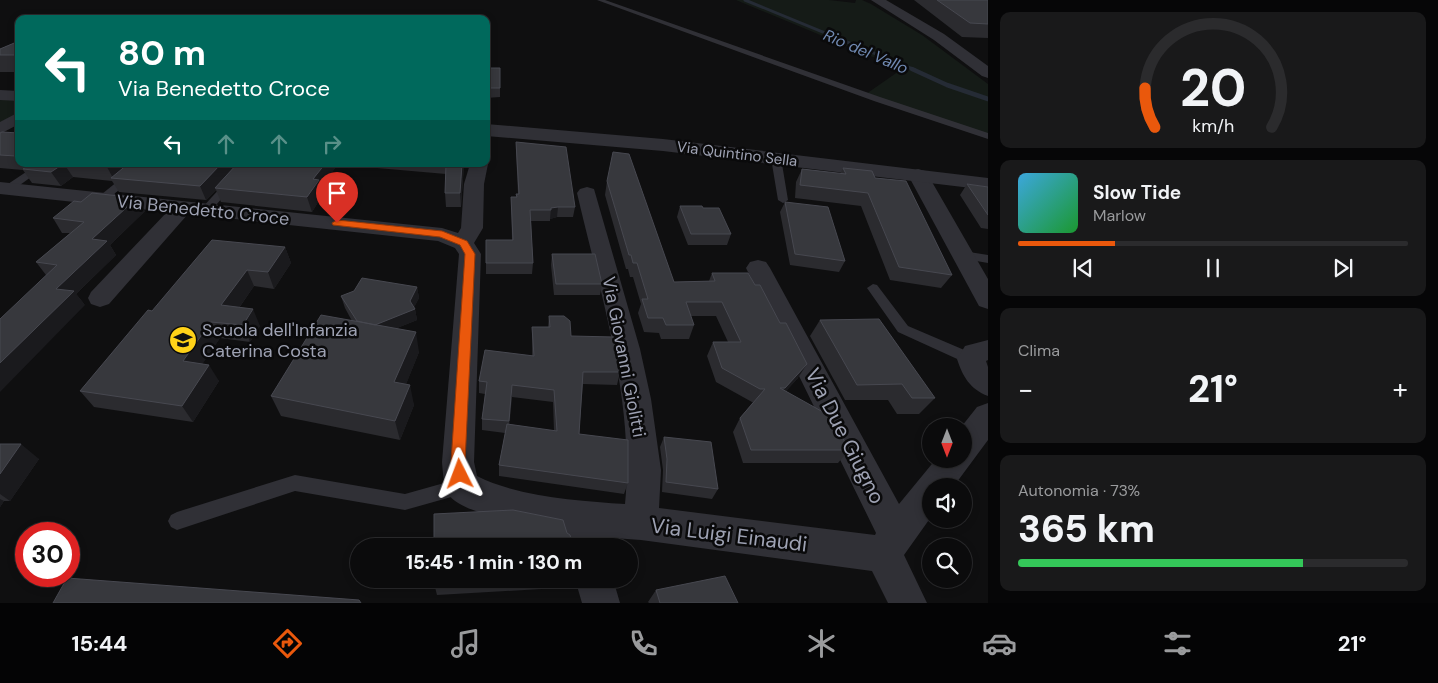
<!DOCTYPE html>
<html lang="it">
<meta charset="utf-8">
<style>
:root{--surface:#0b0b0c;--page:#19191a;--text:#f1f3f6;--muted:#9a9b9d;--line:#2b2b2d;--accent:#ea580c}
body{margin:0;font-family:"DM Sans",sans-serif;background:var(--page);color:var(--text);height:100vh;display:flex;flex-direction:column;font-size:19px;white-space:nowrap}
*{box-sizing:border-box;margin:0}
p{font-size:16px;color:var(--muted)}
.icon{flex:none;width:28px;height:28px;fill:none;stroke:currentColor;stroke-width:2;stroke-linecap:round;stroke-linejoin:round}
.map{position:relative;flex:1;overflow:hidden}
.drawer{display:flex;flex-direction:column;gap:12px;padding:12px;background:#060607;width:450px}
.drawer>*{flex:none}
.guide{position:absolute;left:15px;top:15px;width:475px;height:152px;border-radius:10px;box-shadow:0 2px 8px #0003,0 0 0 1px var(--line);background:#00695c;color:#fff;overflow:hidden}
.needle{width:32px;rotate:180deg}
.controls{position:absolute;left:922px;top:418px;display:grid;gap:10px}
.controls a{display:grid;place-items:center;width:50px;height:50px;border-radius:50%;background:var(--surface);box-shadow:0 2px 8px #0003,0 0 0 1px var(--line);font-size:25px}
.speed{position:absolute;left:15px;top:522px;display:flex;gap:10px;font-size:25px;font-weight:700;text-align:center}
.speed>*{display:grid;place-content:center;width:65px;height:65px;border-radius:50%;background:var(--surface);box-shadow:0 2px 8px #0003,0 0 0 1px var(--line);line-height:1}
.speed .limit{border:8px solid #d22;background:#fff;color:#111}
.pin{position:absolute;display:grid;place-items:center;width:42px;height:42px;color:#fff;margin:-51px -21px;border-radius:50% 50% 50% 0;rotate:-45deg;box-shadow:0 0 5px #0007}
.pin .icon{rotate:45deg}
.me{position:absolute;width:55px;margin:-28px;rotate:357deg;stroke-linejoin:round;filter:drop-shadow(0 0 4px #0008)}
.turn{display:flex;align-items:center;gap:18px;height:105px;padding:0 20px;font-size:22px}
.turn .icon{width:65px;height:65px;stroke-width:2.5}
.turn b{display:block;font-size:35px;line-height:42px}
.lanes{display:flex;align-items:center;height:48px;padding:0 20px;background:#0003;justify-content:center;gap:25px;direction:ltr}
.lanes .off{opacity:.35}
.big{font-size:38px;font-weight:800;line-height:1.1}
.drawer .widget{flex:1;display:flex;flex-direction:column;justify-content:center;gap:8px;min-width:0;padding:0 18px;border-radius:10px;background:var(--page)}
.drawer .dial{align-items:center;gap:0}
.dial svg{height:130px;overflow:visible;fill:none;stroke:var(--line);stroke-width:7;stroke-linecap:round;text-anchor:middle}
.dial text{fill:var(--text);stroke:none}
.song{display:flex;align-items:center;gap:15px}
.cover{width:60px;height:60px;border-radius:8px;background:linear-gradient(135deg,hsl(200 70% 55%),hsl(130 70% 35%))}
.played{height:5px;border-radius:2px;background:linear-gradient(90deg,var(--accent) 25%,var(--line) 25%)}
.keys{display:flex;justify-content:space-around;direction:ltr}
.heat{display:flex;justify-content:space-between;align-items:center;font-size:28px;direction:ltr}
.charge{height:8px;border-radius:4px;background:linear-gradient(90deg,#34c759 73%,var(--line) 0)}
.trip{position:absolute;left:350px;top:538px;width:288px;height:50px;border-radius:25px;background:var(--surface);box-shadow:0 2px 8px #0003,0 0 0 1px var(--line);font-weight:800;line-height:50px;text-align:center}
.dock{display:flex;height:80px;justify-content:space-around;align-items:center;background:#040405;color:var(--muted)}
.dock .icon{width:35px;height:35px}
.dock .selected{color:var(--accent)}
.dock b{font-size:22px;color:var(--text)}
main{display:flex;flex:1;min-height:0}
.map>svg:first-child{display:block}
.green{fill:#151b17}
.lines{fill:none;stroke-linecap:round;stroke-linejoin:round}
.stream-far1{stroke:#252b35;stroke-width:3}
.stream{stroke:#252b35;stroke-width:4.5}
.service{fill:#303036;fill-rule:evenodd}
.minor{fill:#303036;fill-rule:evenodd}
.tertiary{fill:#303036;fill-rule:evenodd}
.wall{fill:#2b2b2f;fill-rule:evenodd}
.shaded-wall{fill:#1a1a1d}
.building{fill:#37383d;stroke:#474850}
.route{fill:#ea580c;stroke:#983908}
.labels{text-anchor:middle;stroke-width:5;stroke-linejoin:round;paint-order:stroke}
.far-street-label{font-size:15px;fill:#9ea2b3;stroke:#0a0a0b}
.far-water-label{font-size:16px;font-style:italic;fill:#718ab3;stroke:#0a0a0b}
.street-label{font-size:18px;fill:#9ea2b3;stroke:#0a0a0b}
.poi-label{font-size:18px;fill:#9ea2b3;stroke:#0a0a0b;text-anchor:start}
.near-street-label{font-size:21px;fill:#9ea2b3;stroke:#0a0a0b}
</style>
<main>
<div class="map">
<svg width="988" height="603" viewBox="0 0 988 603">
<rect width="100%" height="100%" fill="#0f0f10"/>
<path class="green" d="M736,0H829L855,3L856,0H853H862L871,4L922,35L988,84V134L866,94L902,69Z
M0,98L19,99V113L0,125Z"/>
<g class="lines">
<path class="stream-far1" d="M745,0L915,70"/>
<path class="stream" d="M912,69L947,85L988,99"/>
<path class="service" d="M597,0H605L880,97L988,133V139L874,101Z
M776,155L781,158L788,200L783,203L778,200L771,158Z
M38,164H49L13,190H5V186Z
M139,164H149L105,202H97V198Z
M242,164H252L209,213H201V209Z
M963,251L988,255V263L959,258L957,255L959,252Z
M873,284L877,285L908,326L976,355L978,359L976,363L971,364L966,363L898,332L867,288Z
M295,475L405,494L462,478L468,480L470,486L468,492L462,494L405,510L295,491L177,530L171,527L168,521L171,515L177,512Z"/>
<path class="minor" d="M19,112V124L0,134V122Z
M486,161L488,164L484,184L483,228L474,243L481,254L474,462L477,476C518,497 580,501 625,504C635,402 600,292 577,193L580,189L587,187L594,189L640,349L651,399L661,470L659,508L875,535L876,533L746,268L750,262L758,260L766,262L770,268L899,504L936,459H964L962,426L977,407L988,403V440L954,486H931V517L904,555L927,603H888L872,571L641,540L599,537L602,546H566L562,532C538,527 462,514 450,496C443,486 443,473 442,462L459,254L455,248L438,241L188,214L109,304L100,307L91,304L88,298L91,292L167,212L0,194V182L442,228L458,233L461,228L464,184L470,164H486Z
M918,169L925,171L928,175L988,279V309L979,306L908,175L911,171Z
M988,340V360L986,361L988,367V396C970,389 963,377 957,359L965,346Z
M575,579H613L620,603H582Z"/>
<path class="tertiary" d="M871,0H886L944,34L988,66V78L982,76L934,40Z
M0,90L19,91V101L0,100Z
M486,124L663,139L988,178V190L663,151L486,136Z"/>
</g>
<path class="wall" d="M914,0H988V38L962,37Z
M19,41V72H0V49Z
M486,68L500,88V97L486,98Z
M0,133H19V164H338L321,187L323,194L312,212L221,202L216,190L206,200L119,192L112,181L73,177L61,186L32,183L23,170L0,168Z
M516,142L575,207L573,217H557L550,219V221H531L533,263L532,274H486V263L512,240L511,197H516L518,194L516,152Z
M376,164H464L461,207H446L445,193L446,174L377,168Z
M843,168L875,178L952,275L941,288L890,280L861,206L795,198L796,182L802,169L840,174Z
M607,181L674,282L709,281L712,273L798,378L786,391L849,450L838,463H743L733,432L740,418L753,402H752L716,382L707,356L713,342H728L716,316H691L694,325L689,339H661L659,333L644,332L638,313L641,304L633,277H630L628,269H626L605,195Z
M967,184L988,187V229L981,228L960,195Z
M785,202L845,261L839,272L790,265L780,212Z
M680,206L731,234L727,245H688L677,217Z
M145,211L110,245L116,255L76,294L85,305L46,275L36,262L70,233H62L53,218Z
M285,247L291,263L274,289L254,286L239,308L260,326L250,342L220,338L202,364L219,381L193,422L94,407L80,391L152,311Z
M552,254L602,284L600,295H554L551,265Z
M417,287L419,298L414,307L415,309L417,320L397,328L419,352L406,384L414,405L400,440L281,416L271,396L352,321L345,308L341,296Z
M549,316L571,336L620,372L617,385L583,384L579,434L628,483L624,494L499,476V465L505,433L482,430V419L485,394L479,393V381L532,356V327H548ZM512,397L553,402L554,431L509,424Z
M820,320L935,398L919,414H897L888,400H845L810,336Z
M664,437L718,489L712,499L662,492L663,470L660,447Z
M0,444L39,459L10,501H4L0,507Z
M434,579H578L575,587L437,595L434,583Z
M656,590L738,603H649L648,602Z"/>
<path class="shaded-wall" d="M21,164H35L26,170Z
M63,164H64L73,177L61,186L51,172Z
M111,164H136L113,178L107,167Z
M221,164H240L215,188L216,190L206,200L200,186Z
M325,164H338L321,187L323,194L312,212L307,197L313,179Z
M462,164H464L461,207L460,193Z
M137,198L145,211L110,245L116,255L76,294L85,305L0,392V363L92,239Z
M558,207L557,217L550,219L551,208Z
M285,247L291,263L274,289L268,272Z
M247,270L254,286L229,322L221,305Z
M417,287L419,298L413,310L415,309L417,320L365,341L362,330L410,301Z
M253,309L260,326L250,342L243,325Z
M211,322L220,338L193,378L183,361Z
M416,332L419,352L399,402L394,382Z
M807,364L798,378L776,402L785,388Z
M209,365L219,381L193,422L182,406Z
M410,385L414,405L400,440L395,421Z
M512,385V397L509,433V421Z
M21,444L39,459L10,501L0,494V474Z
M0,499L4,501L0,507Z"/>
<path class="building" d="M937,0H988V24L970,23Z
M19,41V55H0V49Z
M486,68H500V88H486Z
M2,132L19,133V154L16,156L0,155V133Z
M516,142L566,147L575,207H558L551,208V210H530L533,263H486V240H513L511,197H517L516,194H519Z
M613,152L629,154L674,282L715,281L712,273H748L755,285H760L780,323H786L807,364L785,388H780L832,417L849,450H751L740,418L765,389H760L722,368L713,342H741L722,302H686L694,325H666L663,318H648L642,299H648L637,263H633L631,255H629L607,181Z
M31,164H63L51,172L23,169Z
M72,164H111L107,167Z
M128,164H221L200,186L111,178Z
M237,164H325L313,179L319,180L307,197L215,188Z
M446,164H462L460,193H445Z
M843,168L872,171L875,178L906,181L952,275L899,267L868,193L800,185L802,169L846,174Z
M967,184L988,187V215Z
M92,193L137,198L92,239L107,241L56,289L74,291L0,363V319L57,265L36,262L84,222L53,218L74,201L81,202Z
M785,202L828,207L845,261L795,254Z
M680,206H702L703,208H719L731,234H691Z
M212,240L285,247L268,272L247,270L221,305L253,309L243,325L211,322L183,361L209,365L182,406L80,391L148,310L152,311Z
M552,254H595L602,284H556Z
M362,278L417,287L410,301L415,309L375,325L357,321L341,296L354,291Z
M321,315L416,332L394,382L410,385L395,421L271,396Z
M549,316H564L570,321L571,336L614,337L620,372H583L579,434L628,440V483L499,465L507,424L557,431L554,390L512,385L509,421L482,419L487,382L479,381L485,350L534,356L532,327H550Z
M879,319L935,398H912L902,384L857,385L820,320Z
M664,437L711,442L718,489L666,482L667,459Z
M0,444H21L0,474Z
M513,510L563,520L567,533L570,535L573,546H434V514Z
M725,576L738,603H660L656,590Z
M67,578L359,600L361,603H53Z
M434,579H513L434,583Z"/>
<path class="route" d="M337,220L442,231L467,241L475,254L465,462L467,474L465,479L460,481L455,479L451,462L465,254L460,245L440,237L333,225L332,223Z"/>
<defs>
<g id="school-disc" transform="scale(1.4375)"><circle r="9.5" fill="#ffd218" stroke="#0a0a0b"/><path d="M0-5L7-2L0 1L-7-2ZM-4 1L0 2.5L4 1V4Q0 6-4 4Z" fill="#111"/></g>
</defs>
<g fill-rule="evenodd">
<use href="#school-disc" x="183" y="340"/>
</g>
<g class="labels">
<g class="far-street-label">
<text transform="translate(737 154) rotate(7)" y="5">Via Quintino Sella</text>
</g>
<g class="far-water-label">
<text transform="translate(866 51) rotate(23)" y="6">Rio del Vallo</text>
</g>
<g class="street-label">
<text transform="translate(203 210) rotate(6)" y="6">Via Benedetto Croce</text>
<text transform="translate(624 357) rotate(79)" y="6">Via Giovanni Giolitti</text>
</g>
<g class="poi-label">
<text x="202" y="336">Scuola dell'Infanzia<tspan x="202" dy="21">Caterina Costa</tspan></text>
</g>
<g class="near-street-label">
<text transform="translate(845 436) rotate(63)" y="7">Via Due Giugno</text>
<text transform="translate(729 535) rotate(7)" y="7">Via Luigi Einaudi</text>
</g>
</g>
</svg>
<div class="controls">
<a><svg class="needle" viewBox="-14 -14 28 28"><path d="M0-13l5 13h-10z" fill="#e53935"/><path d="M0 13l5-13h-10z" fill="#9a9b9d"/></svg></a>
<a><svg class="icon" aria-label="sound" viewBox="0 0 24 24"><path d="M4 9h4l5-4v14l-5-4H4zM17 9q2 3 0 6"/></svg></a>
<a><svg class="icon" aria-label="search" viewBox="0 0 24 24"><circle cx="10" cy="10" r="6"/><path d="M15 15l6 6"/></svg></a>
</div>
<div class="speed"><div class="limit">30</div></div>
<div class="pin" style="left:337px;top:223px;background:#d93025"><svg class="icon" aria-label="arrive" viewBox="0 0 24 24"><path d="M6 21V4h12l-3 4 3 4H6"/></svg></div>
<svg class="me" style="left:460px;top:474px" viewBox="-20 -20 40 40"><path d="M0-17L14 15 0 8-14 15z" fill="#ea580c" stroke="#fff" stroke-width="4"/></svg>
<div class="trip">15:45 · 1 min · 130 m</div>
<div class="guide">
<div class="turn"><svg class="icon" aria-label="left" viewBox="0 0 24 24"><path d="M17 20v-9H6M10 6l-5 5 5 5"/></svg><div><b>80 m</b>Via Benedetto Croce</div></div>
<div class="lanes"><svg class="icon" aria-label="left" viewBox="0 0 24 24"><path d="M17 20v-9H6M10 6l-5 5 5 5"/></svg><svg class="icon off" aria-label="ahead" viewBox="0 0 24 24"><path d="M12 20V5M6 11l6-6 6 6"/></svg><svg class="icon off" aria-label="ahead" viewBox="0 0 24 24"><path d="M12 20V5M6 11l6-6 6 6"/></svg><svg class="icon off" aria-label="right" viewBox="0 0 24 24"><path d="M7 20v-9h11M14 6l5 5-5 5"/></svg></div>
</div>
</div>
<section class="drawer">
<div class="widget dial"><svg viewBox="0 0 100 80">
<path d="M14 69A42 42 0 1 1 86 69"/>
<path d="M14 69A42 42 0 0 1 8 45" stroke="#ea580c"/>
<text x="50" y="56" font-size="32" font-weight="700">20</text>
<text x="50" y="72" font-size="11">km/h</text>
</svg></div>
<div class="widget">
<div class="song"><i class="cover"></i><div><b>Slow Tide</b><p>Marlow</p></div></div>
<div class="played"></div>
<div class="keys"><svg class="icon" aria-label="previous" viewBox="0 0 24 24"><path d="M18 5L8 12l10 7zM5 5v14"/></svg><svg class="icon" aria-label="pause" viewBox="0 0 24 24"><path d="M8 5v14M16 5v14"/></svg><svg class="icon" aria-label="next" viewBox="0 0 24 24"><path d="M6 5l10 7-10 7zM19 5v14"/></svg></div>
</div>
<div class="widget"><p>Clima</p>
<div class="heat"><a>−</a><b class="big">21°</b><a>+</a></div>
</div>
<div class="widget"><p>Autonomia · 73%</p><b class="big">365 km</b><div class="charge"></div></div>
</section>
</main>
<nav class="dock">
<b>15:44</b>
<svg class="icon selected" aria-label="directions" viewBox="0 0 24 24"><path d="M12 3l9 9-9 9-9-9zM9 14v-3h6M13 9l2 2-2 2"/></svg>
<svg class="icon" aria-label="music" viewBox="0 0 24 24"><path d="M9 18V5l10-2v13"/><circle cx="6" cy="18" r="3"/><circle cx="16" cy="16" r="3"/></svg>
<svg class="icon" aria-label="phone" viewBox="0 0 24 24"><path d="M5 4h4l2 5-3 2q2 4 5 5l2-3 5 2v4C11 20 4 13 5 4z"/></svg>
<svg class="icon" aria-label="climate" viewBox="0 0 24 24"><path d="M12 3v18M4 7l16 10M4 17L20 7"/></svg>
<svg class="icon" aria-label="car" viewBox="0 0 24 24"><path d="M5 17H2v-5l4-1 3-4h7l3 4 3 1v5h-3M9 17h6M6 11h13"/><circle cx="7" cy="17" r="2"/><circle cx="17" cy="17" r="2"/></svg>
<svg class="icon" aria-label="filters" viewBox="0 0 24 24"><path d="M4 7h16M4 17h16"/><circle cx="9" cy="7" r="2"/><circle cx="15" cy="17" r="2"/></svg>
<b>21°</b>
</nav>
